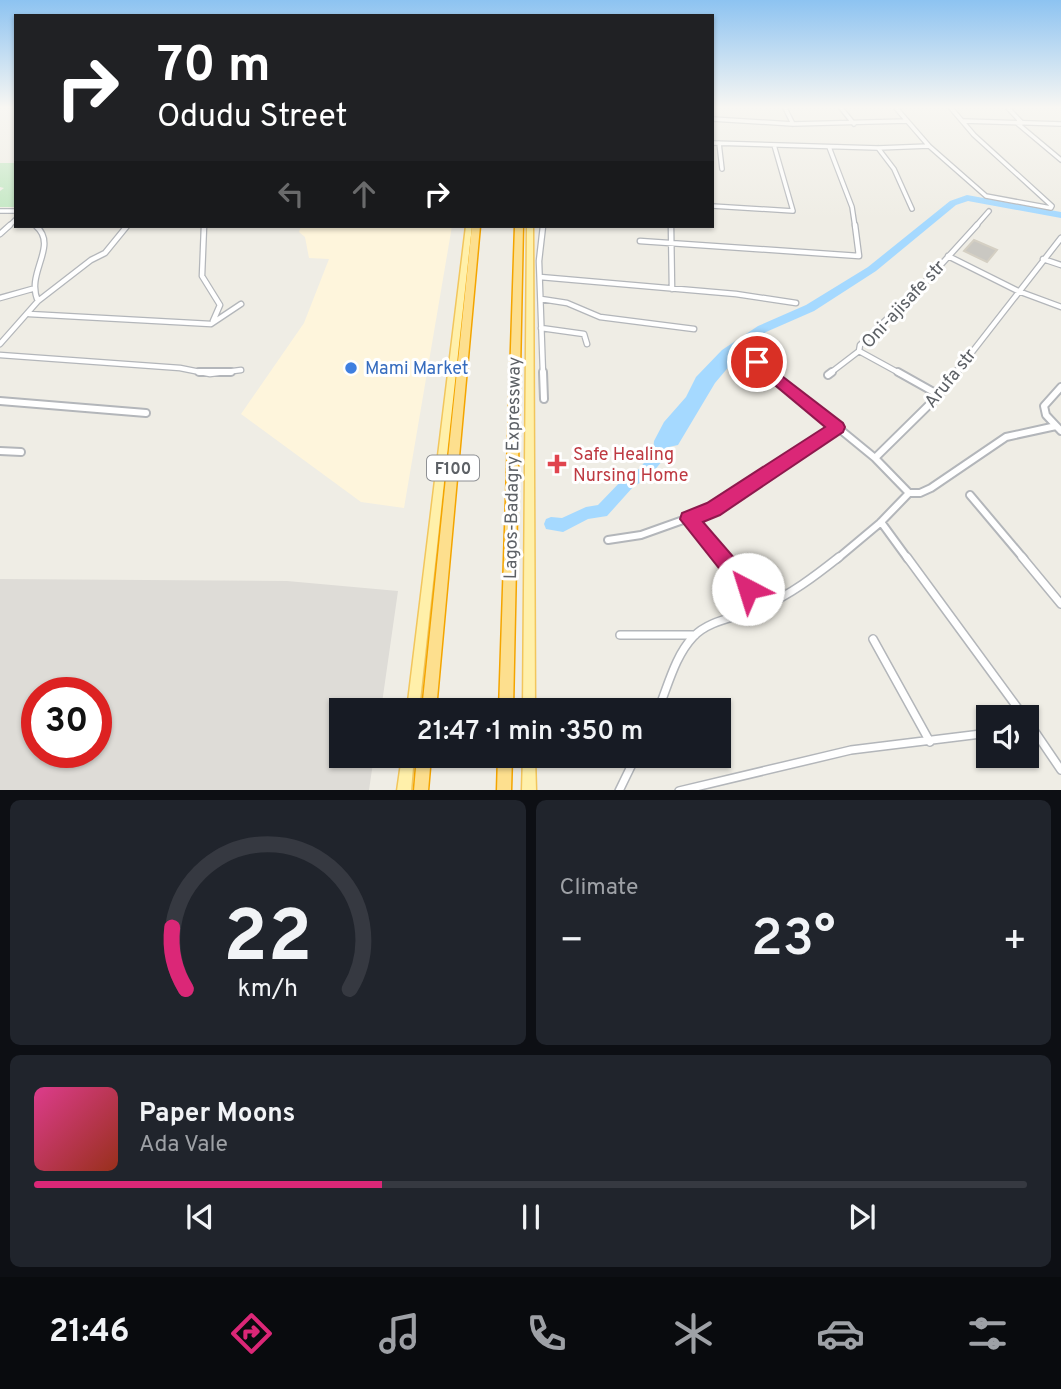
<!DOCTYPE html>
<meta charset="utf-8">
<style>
:root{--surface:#171b24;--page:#20242c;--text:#f1f3f6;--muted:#9ea1a6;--line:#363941;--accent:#db2777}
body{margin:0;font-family:Overpass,sans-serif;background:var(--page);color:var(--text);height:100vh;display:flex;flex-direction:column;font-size:26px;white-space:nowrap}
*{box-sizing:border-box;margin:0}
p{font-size:23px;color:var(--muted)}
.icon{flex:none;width:38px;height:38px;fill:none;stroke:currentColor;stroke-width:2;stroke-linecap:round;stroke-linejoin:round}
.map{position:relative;height:790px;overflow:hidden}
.panel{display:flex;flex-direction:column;gap:10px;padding:10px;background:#0d0f14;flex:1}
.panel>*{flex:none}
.hud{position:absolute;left:14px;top:14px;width:700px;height:214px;border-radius:0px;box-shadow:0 2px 5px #0004;background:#202124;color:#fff;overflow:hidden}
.fabs{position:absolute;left:976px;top:705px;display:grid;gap:14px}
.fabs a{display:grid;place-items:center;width:63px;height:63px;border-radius:0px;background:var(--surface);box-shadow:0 2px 5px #0004;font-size:35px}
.speed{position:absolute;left:21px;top:677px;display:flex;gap:14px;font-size:35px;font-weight:700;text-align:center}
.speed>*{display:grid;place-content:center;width:91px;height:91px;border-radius:50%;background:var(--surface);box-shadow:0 2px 5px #0004;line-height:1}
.speed .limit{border:10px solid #d22;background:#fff;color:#111}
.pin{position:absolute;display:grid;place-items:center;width:60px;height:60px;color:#fff;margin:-30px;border:4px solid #fff;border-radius:50%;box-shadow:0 2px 7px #0007}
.me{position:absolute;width:77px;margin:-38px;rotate:320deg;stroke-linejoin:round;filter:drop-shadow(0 0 5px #0008)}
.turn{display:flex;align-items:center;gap:24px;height:147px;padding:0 28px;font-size:32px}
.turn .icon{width:91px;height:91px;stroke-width:2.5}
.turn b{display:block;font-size:49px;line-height:60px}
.lanes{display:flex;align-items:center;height:66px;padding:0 28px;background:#0003;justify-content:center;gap:35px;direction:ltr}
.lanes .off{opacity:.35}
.big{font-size:52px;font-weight:600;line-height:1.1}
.panel .widget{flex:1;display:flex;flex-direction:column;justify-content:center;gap:10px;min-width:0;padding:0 24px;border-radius:10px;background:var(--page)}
.panel .dial{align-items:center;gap:0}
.dial svg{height:182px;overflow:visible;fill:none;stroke:var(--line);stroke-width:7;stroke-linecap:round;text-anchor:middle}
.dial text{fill:var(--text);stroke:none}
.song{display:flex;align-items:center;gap:21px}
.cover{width:84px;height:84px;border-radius:10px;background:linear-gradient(135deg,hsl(330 70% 55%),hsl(10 70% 35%))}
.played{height:7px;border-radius:4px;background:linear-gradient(90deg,var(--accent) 35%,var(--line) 35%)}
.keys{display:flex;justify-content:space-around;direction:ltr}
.heat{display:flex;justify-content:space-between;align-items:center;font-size:38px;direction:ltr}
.panel .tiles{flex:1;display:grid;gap:10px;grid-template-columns:1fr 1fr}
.widget:last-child{grid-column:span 2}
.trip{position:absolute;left:329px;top:698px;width:402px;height:70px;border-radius:0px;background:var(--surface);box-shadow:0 2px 5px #0004;font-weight:600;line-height:70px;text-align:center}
.menu{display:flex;height:112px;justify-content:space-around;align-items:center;background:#090b0e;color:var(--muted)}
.menu .icon{width:49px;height:49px}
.menu .on{color:var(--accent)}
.menu b{font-size:32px;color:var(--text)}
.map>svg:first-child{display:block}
.commercial{fill:#fef5dc}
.industrial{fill:#dedcd7;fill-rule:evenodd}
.green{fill:#c2e7c2}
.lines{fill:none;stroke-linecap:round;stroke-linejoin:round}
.river{fill:#a5d9ff;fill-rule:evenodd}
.building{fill:#cac8c2;stroke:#d4cfc3;stroke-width:2}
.street-far3-casing{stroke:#b3b6ba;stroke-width:6}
.street-far2-casing{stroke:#b3b6ba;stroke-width:7}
.street-far1-casing{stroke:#b3b6ba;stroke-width:10}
.street-casing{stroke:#b3b6ba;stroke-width:10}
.primary-casing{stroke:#f2c65c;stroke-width:3}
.highway-casing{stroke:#f4a500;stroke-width:3}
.street-far3{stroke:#fff;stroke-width:3.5}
.street-far2{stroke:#fff;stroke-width:4.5}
.street-far1{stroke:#fff;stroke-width:6}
.street{stroke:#fff;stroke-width:7}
.primary{fill:#fff0aa;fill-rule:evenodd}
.highway{fill:#fddf8e;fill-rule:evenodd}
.route{fill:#db2777;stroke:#8e194d;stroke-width:2}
.shop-dot{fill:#3f7fe0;stroke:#fff;stroke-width:2.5}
.health-dot{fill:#e0444e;stroke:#fff;stroke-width:2.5}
.labels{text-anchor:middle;stroke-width:6;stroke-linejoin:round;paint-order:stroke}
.shield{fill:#fff;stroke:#8e9094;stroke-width:2}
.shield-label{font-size:16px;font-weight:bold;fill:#5d6166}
.street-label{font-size:18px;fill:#5d6166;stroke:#fff}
.shop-label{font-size:18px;fill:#366cbe;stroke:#fff;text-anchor:start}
.health-label{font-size:18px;fill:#be3a42;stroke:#fff;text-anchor:start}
</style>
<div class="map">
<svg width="1061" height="791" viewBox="0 0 1061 791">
<rect width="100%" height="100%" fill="#efede5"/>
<path class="commercial" d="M301,226H452L404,508L361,502L241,414L304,323L329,259L309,258L305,237L299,232Z"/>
<path class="industrial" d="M0,579L287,581L398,591L381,710H341V756H374L369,790H0ZM37,693H96V752H37Z"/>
<path class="green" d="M0,163H16V207H0V191L4,188L0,187Z"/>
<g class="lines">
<path class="river" d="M967,195L1061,212V218L968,201L956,205L876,271L814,311L766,332L730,356L729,357L733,361L731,364L715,383L678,445L669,447L667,455L649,477L633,487L607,516L588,519L563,532L546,529L544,524L546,519L551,517L562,518L586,507L598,505L623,479L639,469L653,452L654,441L664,422L686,397L696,377L722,350L758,326L806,305L868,267L950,201Z"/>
</g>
<path class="building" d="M974,240L997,250L987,262L964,251Z"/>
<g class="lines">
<g class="street-far3-casing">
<path id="street-far3" d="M785,108L793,124
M841,108L854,124
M896,108L929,146L986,196L1051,208L1052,206L974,135L951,108
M1008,108L1022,123
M712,119L793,124L907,121
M964,121L1061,124
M1018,124L1061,160
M712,143L878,148L929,146
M719,143L722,169
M829,147L852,207L855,227
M878,148L894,169L912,209
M712,206L793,211L774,145
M0,211H16
M8,227L16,219
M975,227L989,211"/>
</g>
<g class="street-far2-casing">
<path id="street-far2" d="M204,226L202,276L220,305L213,321
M543,226L539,261L543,374
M671,226L672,289
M0,234L10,225
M640,241L859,256L855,225
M948,256L1018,291L1061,307
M1043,259L1061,265
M540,277L736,294L796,303
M0,298L32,289
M541,299L567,303L600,317L694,329
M38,301L91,260L105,253L127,226
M29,314L211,324L241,304
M541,328L584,334L587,344
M0,344L38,301C25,273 59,246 36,226
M859,351L901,374
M0,355L180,368L210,374L241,370
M757,362L772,374
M829,374L859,351L860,345L927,280L977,225
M955,374L1061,238"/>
</g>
<g class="street-far1-casing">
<path id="street-far1" d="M199,372H231
M543,372L544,399
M770,372L875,458L909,493L880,523L837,559
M898,372L939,395
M828,375L832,372
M1061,387L1044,406L1046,415L1061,431
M0,401L146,413
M0,451L21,452
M875,458L939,395L957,372
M909,493H920L931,488L1006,437L1056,426
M970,495L1024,559
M689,519L723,559
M881,522L908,559
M608,540L641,535L714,509L837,427"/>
</g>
<g class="street-casing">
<path id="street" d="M721,557L763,607
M907,557L1025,718
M1022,557L1061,604
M620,635H695
M873,639L930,742
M658,710C668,686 675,656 693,637C711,618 740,618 762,607C790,595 815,576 839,557
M1027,720L1061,770
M619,791L636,756
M679,791L851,750L989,733"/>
</g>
<g class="primary-casing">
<path id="primary" d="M466,226H472L419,710H407Z
M527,226H533L535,710H523Z
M402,756H414L411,791H397Z
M523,756H535L536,791H522Z"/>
</g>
<g class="highway-casing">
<path id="highway" d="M472,226H480L436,710H422Z
M515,226H523L513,710H499Z
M417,756H431L428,791H414Z
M498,756H512L511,791H497Z"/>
</g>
<use href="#street-far3" class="street-far3"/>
<use href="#street-far2" class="street-far2"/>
<use href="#street-far1" class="street-far1"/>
<use href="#street" class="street"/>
<use href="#primary" class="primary"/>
<use href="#highway" class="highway"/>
</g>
<linearGradient id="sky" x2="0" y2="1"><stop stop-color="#8dc3f1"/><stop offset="0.49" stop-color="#f8f7f3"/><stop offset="1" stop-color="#f8f7f3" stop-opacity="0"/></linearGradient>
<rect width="1061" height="219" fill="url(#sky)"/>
<path class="route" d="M757,357L843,423L845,427L843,432L720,515L703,522L755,582L758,589L755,596L748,599L741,596L680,519L682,513L707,503L825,427L752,366L750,362Z"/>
<circle class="shop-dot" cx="351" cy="368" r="7"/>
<path class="health-dot" d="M553.5 453.5h7v7h7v7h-7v7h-7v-7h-7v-7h7z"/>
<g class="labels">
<rect class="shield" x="427" y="455.5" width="52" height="25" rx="5"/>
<g class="shield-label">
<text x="453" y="474">F100</text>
</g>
<g class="street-label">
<text transform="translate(903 304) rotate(-47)" y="6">Oni-ajisafe str</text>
<text transform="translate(950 378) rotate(-51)" y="6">Arufa str</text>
<text transform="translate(512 468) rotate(-89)" y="6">Lagos-Badagry Expressway</text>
</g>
<g class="shop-label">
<text x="365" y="374">Mami Market</text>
</g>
<g class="health-label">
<text x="573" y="460">Safe Healing<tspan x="573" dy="21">Nursing Home</tspan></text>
</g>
</g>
</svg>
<div class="fabs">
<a><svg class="icon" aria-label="sound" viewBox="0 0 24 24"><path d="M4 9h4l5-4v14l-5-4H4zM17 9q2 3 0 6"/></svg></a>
</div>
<div class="speed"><div class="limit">30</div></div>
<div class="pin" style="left:757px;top:362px;background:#d93025"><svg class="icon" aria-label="arrive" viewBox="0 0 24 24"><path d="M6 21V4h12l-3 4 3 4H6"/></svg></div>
<svg class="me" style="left:748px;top:589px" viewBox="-20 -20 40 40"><circle r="19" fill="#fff"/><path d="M0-13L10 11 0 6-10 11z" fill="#db2777"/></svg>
<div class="trip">21:47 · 1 min · 350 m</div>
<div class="hud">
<div class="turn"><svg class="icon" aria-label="right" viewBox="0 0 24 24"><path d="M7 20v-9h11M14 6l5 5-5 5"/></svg><div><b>70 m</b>Odudu Street</div></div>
<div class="lanes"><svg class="icon off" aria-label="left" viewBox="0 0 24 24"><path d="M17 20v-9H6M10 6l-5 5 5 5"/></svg><svg class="icon off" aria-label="ahead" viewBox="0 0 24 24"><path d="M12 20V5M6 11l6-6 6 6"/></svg><svg class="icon" aria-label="right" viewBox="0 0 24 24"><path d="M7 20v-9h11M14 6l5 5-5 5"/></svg></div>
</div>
</div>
<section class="panel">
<div class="tiles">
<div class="widget dial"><svg viewBox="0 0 100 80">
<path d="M14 69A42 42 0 1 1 86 69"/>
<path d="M14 69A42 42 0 0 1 8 42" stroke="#db2777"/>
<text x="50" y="56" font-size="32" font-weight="700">22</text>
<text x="50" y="72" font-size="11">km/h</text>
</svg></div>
<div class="widget"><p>Climate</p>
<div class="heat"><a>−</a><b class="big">23°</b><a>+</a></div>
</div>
<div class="widget">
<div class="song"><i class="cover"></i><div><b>Paper Moons</b><p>Ada Vale</p></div></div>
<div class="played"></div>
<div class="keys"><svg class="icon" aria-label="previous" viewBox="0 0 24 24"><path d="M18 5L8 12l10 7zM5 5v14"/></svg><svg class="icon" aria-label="pause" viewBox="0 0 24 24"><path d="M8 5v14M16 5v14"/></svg><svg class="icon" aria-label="next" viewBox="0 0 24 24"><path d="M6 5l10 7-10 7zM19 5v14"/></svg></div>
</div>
</div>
</section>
<nav class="menu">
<b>21:46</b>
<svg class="icon on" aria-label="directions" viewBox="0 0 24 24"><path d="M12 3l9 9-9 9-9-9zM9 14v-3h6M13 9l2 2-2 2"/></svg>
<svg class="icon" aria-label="music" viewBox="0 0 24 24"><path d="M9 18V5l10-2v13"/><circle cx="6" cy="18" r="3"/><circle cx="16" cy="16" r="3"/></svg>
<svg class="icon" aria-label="phone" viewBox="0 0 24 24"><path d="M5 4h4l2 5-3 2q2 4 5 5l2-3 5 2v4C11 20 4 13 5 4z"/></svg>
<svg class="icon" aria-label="climate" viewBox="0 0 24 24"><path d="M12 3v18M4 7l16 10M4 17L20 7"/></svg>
<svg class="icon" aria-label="car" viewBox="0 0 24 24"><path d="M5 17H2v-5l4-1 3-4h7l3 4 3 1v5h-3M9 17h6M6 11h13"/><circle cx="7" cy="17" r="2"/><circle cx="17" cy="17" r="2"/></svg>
<svg class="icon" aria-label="filters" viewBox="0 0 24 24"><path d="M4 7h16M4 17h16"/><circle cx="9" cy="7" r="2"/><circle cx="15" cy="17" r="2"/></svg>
</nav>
